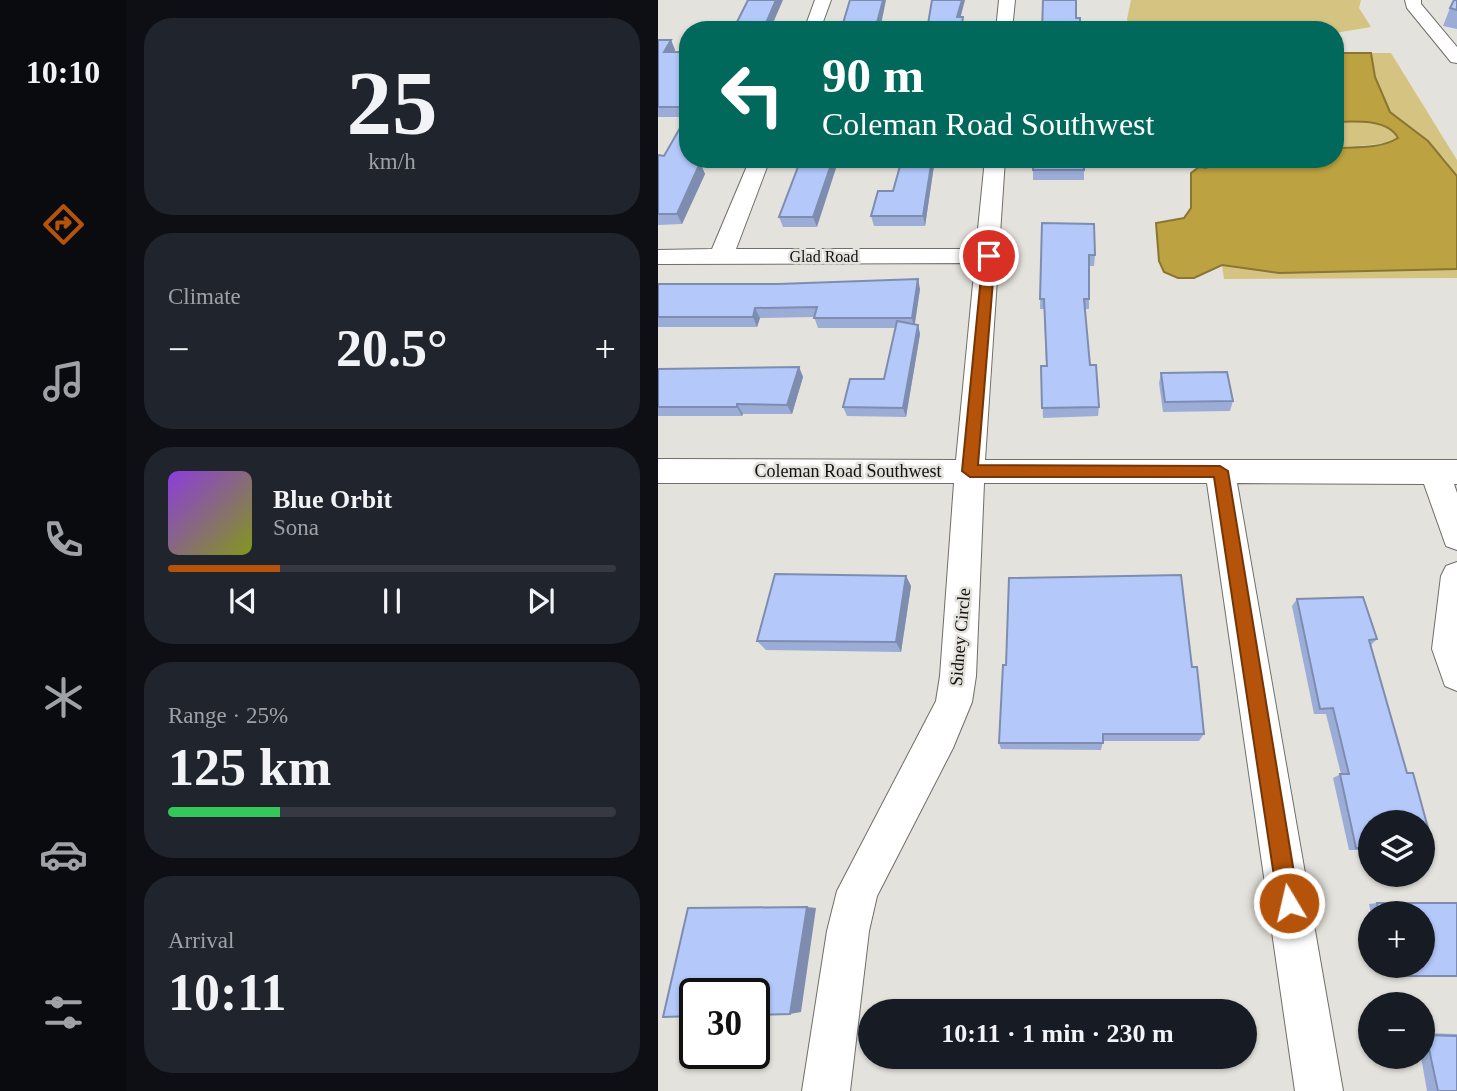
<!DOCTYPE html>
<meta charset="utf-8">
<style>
:root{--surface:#171b24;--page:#20242c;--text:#f1f3f6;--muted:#9ea1a6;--line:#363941;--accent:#b45309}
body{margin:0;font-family:Georgia,serif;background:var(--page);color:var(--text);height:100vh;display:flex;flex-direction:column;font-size:26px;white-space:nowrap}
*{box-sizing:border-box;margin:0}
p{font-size:23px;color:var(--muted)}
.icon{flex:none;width:38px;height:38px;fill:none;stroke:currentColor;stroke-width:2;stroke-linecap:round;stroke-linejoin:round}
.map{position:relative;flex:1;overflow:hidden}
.panel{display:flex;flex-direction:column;gap:18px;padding:18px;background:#0d0f14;width:532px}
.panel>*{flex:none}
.guide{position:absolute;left:21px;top:21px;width:665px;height:147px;border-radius:28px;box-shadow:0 2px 5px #0004;background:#00695c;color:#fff;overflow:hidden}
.buttons{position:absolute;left:700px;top:810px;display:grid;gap:14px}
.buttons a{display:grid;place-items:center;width:77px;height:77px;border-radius:50%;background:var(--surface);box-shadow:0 2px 5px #0004;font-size:35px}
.speed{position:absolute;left:21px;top:978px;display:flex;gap:14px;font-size:35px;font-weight:700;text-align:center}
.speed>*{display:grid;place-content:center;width:91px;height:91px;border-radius:50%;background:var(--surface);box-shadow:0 2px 5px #0004;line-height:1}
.speed .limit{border:4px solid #111;border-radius:10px;background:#fff;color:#111}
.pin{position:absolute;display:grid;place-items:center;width:60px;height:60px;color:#fff;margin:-30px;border:4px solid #fff;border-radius:50%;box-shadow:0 2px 7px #0007}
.me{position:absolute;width:77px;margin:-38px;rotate:351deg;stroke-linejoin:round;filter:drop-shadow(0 0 5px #0008)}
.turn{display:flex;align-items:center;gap:24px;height:147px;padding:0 28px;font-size:32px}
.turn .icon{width:91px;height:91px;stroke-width:2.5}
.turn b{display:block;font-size:49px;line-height:60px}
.big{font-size:52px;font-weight:700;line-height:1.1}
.panel .tile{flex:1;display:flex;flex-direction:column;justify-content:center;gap:10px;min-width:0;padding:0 24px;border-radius:28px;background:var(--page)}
.panel .dial{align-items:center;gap:0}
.dial b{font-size:91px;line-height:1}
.song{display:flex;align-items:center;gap:21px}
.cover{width:84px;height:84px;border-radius:10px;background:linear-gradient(135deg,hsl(270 70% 55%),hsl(70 70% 35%))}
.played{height:7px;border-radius:4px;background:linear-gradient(90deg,var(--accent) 25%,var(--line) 25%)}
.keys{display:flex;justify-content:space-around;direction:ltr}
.heat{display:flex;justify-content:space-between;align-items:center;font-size:38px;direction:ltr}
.charge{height:10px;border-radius:5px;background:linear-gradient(90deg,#34c759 25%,var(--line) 0)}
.trip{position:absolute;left:200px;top:999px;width:399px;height:70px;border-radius:35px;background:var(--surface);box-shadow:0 2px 5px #0004;font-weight:700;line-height:70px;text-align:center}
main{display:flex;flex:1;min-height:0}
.tabs{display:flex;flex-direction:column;width:126px;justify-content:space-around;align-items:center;background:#090b0e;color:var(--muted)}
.tabs .icon{width:49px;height:49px}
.tabs .current{color:var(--accent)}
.tabs b{font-size:32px;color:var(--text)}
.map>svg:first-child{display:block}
.green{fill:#d5c381}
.water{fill:#bca240;stroke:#897631;stroke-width:2}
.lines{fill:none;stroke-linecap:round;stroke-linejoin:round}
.minor-casing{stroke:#706e69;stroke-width:2}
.minor{fill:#fff;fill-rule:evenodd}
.wall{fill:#9badd7}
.shaded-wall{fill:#7e8daf}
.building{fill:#b4c9fa;stroke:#7e8daf;stroke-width:2}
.route{fill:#b45309;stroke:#753606;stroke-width:2}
.labels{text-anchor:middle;stroke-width:5;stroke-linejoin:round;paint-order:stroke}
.far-street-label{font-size:16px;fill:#12110f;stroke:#e4e2dc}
.street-label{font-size:18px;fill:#12110f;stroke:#e4e2dc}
</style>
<main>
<nav class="tabs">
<b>10:10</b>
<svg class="icon current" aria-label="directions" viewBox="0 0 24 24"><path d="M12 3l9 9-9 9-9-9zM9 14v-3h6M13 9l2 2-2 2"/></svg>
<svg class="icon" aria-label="music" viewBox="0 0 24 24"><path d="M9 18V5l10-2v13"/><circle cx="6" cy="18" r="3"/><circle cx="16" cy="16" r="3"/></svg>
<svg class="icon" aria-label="phone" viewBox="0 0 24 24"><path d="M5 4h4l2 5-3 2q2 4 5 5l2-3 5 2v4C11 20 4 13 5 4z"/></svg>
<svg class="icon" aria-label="climate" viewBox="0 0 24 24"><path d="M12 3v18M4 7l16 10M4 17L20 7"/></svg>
<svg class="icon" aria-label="car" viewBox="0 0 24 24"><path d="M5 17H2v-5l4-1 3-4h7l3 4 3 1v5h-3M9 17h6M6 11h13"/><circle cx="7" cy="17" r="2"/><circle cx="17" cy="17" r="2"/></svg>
<svg class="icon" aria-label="filters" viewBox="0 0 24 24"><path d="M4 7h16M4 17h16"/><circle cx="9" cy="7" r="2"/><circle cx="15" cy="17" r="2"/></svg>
</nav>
<section class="panel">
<div class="tile dial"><b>25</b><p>km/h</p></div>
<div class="tile"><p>Climate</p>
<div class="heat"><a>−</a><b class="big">20.5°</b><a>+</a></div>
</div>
<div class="tile">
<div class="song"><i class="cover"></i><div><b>Blue Orbit</b><p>Sona</p></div></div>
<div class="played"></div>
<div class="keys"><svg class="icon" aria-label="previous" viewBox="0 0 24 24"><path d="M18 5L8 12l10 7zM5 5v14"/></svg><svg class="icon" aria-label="pause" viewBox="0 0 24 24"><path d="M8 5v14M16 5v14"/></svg><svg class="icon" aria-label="next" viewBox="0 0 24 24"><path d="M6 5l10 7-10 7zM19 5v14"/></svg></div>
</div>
<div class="tile"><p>Range · 25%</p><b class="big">125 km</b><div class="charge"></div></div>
<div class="tile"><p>Arrival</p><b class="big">10:11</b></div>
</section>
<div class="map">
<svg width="799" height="1091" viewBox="0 0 799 1091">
<rect width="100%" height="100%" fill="#e4e2dc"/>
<path class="green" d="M473,0H703L701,8L713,27L677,33V30H471L469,19Z
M713,53H733L799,160V176L786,158L732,112L717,76Z
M701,121L730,127L741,138L732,143L677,148V122Z
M564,265L621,273L799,269V278L566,279Z"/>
<path class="water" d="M677,53H713L717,77L732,112L770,141L799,176V269L621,273L564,265L536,278H520L506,272L501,261L498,223L526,218L533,208V173L541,167L548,168L566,159H677V148C698,147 722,149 740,138C730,119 697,121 677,122Z"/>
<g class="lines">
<g class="minor-casing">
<path id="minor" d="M157,0H173L162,30H146Z
M341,0H357L354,30H338Z
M747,0H763V4L799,47V63L793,62L749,8Z
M92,159H112L78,249H318L327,159H347L327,460H799V484H796L799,493V550L788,546L766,484L579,483L685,1091H637L549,483H326L318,676L314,702L295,748L219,896L211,931L192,1091H144L169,931L179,891L278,701L282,676L296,483H0V459L298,460L317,263L0,264V250L54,249Z
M799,562V691L787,686L774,649L783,576L788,566Z"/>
</g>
<use href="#minor" class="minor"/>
</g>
<path class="wall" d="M799,0V29L785,26L792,8Z
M0,40H13L17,50L16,52H30V159L44,167L47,174L24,224L0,225V155L6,156L28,117H0Z
M143,159L159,227H125L121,217Z
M277,159L267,226H216L213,216L235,191Z
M426,159V180H375V170Z
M384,223L437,255L436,266H431V309H427L432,365L441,407L440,416L385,418L383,366H388L386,309H382Z
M0,284L262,289L257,324L260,325L262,334L248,417L189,416L185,407L226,379L237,328H160L156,317L102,318L99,327H0Z
M141,367L145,377L134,414H85L84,416H0V369Z
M503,373L575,401L572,411L505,412L501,383Z
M248,576L253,586L243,652L108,650L99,641Z
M639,599L719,639L713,645L749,773L775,846L765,849V822H712V850H691L675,778L683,774L668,714H656L634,606Z
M534,667L546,734L541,741H445L443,750L343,749L341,743Z
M719,903H799V976L726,975L724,966H765V914H713L711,904Z
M765,1033L799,1034V1091H769L763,1057H765Z"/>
<path class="shaded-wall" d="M118,0H125L112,30H105Z
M225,0H228L222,30H217Z
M304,0H307L300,27L299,17Z
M13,40L17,50L10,62L6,52Z
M38,159H48L44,167L47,174L24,224L19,214Z
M175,159H181L159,227L155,217Z
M274,159H277L267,226L265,216Z
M260,279L262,289L256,328L254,318Z
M97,308L102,318L99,327L95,317Z
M260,325L262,334L248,417L245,408Z
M141,367L145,377L134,414L129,405Z
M79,404L85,414L84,416L79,407Z
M248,576L253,586L243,652L238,642Z
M149,907L158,908L143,1012L132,1014Z"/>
<path class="building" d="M90,0H118L105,30H75Z
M192,0H225L217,30H183Z
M274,0H304L299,17H305L303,30H269Z
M385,0H418V18H422V30H384Z
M796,0H799V10L792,8Z
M0,40H13L6,52H30V107H0Z
M30,114V159H38L36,163H42L19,214H0V155L6,156Z
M143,159H175L155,217H121Z
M244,159H274L265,216H213L220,191H235Z
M376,159H426V170H375Z
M384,223L436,224L437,255H431V299H426L432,365H438L441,407L384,408L383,366H389L386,299H382Z
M260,279L254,318H156L159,307L97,308L95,317H0V284H120Z
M239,321L260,325L245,408L185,407L192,379H226Z
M141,367L129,405L79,404V407H0V369Z
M569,372L575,401L507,402L503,373Z
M117,574L248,576L238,642L99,641Z
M523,575L534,667H539L546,734H445V743H341L345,665H348L351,578Z
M705,597L719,639L711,640L749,773H755L775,846L765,847V822H712V848H698L682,774H691L675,708L662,709L639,599Z
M719,903H799V976H735L733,966H765V914H721Z
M149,907L132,1014L96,1015V994H37V1016L5,1017L30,908Z
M768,1035L799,1036V1091H780Z"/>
<path class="route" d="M331,252L337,256L320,465L562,466L570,471L641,903L638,910L631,913L623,910L620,903L556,477H312L304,471L325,256Z"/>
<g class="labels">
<g class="far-street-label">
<text x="166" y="262">Glad Road</text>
</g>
<g class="street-label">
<text x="190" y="477">Coleman Road Southwest</text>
<text transform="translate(302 637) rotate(-85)" y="6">Sidney Circle</text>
</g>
</g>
</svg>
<div class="buttons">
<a><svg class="icon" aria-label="layers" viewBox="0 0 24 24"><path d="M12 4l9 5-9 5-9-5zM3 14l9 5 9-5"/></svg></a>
<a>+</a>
<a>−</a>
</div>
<div class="speed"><div class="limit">30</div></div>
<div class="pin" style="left:331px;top:256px;background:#d93025"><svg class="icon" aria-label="arrive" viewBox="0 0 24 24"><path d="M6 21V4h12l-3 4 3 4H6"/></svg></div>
<svg class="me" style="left:631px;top:903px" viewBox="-20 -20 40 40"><circle r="17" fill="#b45309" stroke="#fff" stroke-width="3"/><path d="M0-11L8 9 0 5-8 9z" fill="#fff"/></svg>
<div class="trip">10:11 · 1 min · 230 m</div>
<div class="guide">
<div class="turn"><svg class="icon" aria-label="left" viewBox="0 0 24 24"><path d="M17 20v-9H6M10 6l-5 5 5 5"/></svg><div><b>90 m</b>Coleman Road Southwest</div></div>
</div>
</div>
</main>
